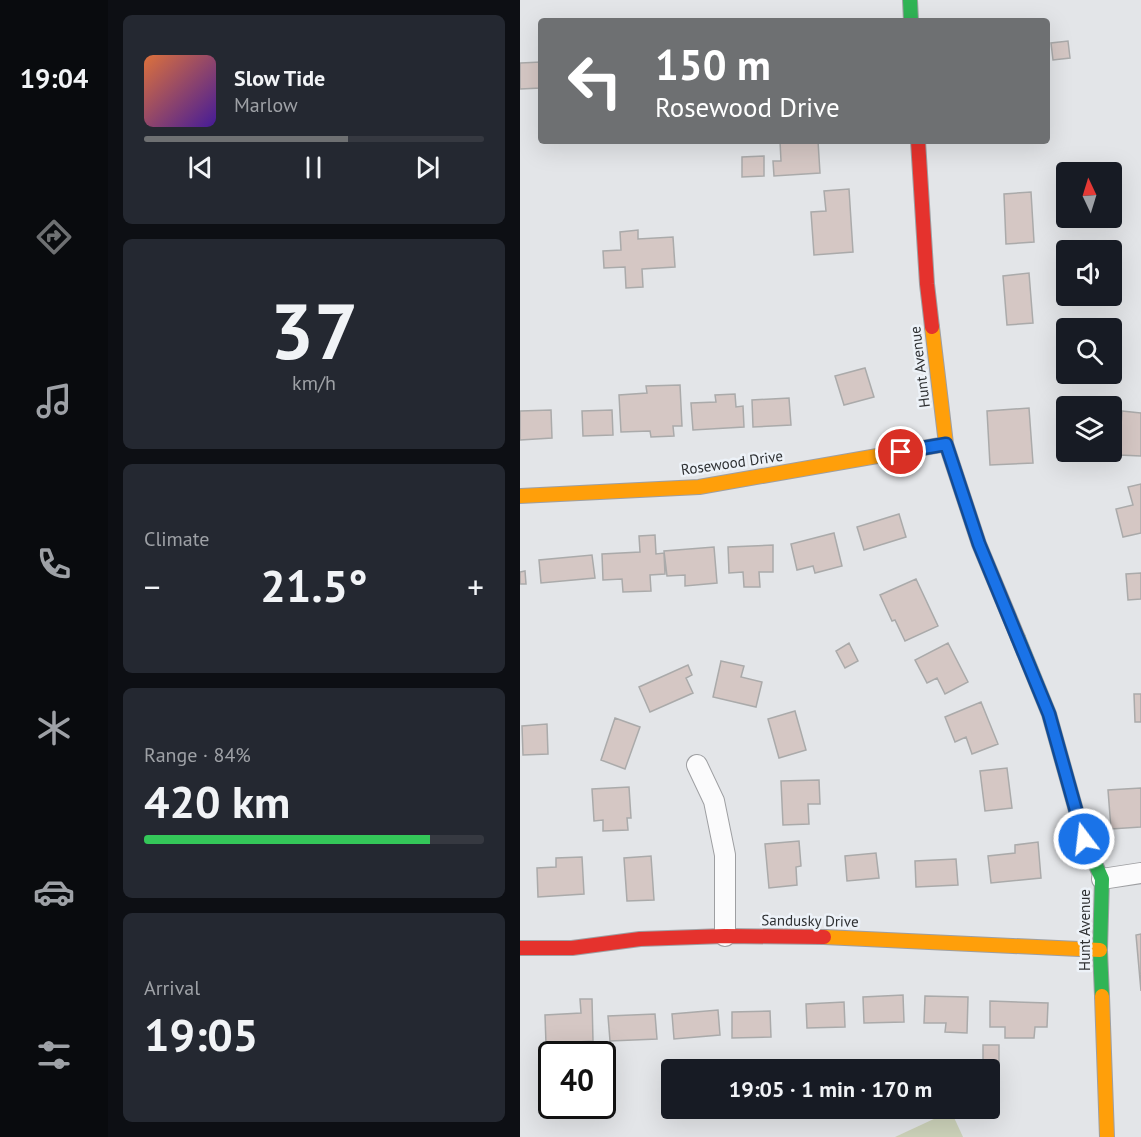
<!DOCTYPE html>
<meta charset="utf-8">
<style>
:root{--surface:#171b24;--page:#242831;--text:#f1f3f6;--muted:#9ea1a6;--line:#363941;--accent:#6e7072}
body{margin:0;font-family:"PT Sans",sans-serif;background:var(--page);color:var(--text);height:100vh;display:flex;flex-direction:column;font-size:22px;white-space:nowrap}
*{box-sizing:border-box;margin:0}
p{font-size:20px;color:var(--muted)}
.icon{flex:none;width:33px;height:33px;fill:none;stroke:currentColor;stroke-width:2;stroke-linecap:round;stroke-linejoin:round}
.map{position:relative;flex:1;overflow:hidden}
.details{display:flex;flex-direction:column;gap:15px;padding:15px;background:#0d0f14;width:412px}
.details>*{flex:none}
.guide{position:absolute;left:18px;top:18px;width:512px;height:126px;border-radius:6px;box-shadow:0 6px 24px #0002;background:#6e7072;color:#fff;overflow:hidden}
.needle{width:39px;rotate:356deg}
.fabs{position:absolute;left:536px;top:162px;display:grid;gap:12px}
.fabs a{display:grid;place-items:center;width:66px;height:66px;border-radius:6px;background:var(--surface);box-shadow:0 6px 24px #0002;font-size:30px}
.speed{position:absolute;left:18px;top:1041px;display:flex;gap:12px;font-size:30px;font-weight:700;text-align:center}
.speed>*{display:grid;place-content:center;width:78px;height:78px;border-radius:50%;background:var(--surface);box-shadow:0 6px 24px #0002;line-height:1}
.speed .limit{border:3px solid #111;border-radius:9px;background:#fff;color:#111}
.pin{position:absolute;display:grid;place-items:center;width:51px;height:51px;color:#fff;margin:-26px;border:3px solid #fff;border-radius:50%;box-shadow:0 2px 6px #0007}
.me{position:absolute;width:66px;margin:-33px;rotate:345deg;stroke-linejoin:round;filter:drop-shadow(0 0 4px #0008)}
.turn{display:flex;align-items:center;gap:21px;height:126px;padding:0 18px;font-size:27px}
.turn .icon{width:78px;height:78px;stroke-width:2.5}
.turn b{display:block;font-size:42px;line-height:51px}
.big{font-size:45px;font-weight:800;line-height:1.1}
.details .card{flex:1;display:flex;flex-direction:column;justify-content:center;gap:9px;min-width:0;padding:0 21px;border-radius:9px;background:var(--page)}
.details .dial{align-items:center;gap:0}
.dial b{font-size:78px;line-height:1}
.song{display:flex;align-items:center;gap:18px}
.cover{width:72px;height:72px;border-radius:9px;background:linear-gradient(135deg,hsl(20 70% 55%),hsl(260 70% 35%))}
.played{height:6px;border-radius:3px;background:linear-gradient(90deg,var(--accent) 60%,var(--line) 60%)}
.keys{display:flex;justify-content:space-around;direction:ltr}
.heat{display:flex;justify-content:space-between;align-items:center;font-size:33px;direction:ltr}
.charge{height:9px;border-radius:4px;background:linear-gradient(90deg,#34c759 84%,var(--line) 0)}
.trip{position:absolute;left:141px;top:1059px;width:339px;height:60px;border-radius:6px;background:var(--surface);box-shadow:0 6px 24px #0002;font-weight:800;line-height:60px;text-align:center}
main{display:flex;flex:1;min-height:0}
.tab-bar{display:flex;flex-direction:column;width:108px;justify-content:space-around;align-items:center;background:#090b0e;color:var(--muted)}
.tab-bar .icon{width:42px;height:42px}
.tab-bar .on{color:var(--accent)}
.tab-bar b{font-size:27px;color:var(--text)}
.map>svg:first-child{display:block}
.green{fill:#cdd3ba}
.building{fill:#d5c7c4;stroke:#aaa;stroke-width:1.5}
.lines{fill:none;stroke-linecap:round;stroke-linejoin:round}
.street-casing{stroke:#9e9fa2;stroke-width:22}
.fast-casing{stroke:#9e9fa2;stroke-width:16}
.slow-casing{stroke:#9e9fa2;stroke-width:16}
.jam-casing{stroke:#9e9fa2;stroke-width:16}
.street{stroke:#fbfbfc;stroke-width:20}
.fast{stroke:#30b455;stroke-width:14}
.slow{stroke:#ff9f0a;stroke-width:14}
.jam{stroke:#e5322d;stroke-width:14}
.route-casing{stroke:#114b97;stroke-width:15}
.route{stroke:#1a73e8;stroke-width:10}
.labels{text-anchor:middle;stroke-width:5;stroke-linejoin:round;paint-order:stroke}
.street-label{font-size:15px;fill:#2f3133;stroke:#edf2f8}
</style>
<main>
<nav class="tab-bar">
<b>19:04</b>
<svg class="icon on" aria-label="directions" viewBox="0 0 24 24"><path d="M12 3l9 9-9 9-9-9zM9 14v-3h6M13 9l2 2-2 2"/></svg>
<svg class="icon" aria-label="music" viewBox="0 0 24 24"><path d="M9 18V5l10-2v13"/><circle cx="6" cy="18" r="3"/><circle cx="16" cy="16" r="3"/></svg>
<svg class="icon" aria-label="phone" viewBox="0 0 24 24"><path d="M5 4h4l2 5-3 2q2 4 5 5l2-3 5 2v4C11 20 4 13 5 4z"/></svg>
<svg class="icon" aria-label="climate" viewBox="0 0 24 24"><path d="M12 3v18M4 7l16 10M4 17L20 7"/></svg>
<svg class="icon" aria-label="car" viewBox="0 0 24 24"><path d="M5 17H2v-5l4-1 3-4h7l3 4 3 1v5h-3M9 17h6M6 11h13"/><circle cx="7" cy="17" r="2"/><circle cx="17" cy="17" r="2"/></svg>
<svg class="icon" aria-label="filters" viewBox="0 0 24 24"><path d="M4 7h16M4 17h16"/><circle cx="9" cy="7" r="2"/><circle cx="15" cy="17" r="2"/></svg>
</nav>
<section class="details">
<div class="card">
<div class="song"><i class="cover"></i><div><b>Slow Tide</b><p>Marlow</p></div></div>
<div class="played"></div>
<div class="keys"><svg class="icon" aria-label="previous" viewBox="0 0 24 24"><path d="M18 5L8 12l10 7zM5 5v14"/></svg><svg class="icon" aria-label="pause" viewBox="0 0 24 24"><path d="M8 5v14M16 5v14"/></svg><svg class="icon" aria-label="next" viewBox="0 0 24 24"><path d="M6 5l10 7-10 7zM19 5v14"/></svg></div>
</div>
<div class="card dial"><b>37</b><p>km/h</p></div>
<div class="card"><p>Climate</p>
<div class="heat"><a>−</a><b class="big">21.5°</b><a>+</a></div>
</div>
<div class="card"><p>Range · 84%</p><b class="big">420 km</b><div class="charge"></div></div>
<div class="card"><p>Arrival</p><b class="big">19:05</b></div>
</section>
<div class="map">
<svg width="621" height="1137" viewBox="0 0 621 1137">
<rect width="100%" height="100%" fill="#e3e5e8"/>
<path class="green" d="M431,1111L443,1137H375Z"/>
<path class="building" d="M548,41L550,58L533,60L531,43Z
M21,62V88L0,89V63Z
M260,141H298L300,173L254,176L253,161H261Z
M244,156V176L222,177V157Z
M329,189L333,252L294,255L291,212L306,211L304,191Z
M511,192L514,242L486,244L484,194Z
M118,230V239L153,237L155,267L122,269L123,287L106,288L105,267L84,268L83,251L101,250L100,232Z
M509,273L513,323L487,325L483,276Z
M345,368L354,397L324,405L315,376Z
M160,385L162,426H153L154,436L131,437L130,431L101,432L99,395L127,393L126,386Z
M215,394L216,407L223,406L224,427L173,430L171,403L196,402L195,395Z
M269,398L271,425L233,427L232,400Z
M509,408L513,463L470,465L467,411Z
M31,410L32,438L0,440V411Z
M92,410L93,435L63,436L62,411Z
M602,411L621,413V456L599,455Z
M621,484V533L603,537L596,509L613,505L608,487Z
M379,514L386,537L344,550L337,527Z
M314,533L322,566L295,573L293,566L277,570L271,544Z
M135,535L136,554L144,553L145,574L130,575L131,591L103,592L102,579L83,580L82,554L120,552L119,536Z
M253,545V572H239L240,587H224L223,572L209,573L208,547Z
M194,547L197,583L165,586V575L147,576L144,551Z
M72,555L75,578L21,583L19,560Z
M5,571L6,584H0V572Z
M621,573V599L608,600L606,574Z
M396,579L418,626L385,641L375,620L372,621L360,595Z
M329,643L338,661L325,668L316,651Z
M428,643L448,682L425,694L417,678L407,683L395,660Z
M201,661L224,666L221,677L242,682L236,707L193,697Z
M168,665L172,675L166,678L173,693L130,712L119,687Z
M614,694H621V722H615Z
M461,702L478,744L452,754L446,737L435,742L425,717Z
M275,711L286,750L259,758L248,719Z
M95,718L120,727L105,769L81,760Z
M27,724L28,754L3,755L2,726Z
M487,768L492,808L465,811L460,771Z
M299,780L300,804H288L289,824L263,825L261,781Z
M109,787L111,818H107L108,830L83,831V820L74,821L72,789Z
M621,788V827L591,829L588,790Z
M279,841L281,866L276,867L277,885L249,888L245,844Z
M518,842L521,878L471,883L468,856L495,853V845Z
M356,853L359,878L327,881L325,856Z
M131,856L134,900L107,901L104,858Z
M62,857L64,894L18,897L17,868L36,867V858Z
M436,859L438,885L396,887L395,861Z
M621,934V991L616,935Z
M383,995L384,1022L344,1023L343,997Z
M405,996L448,997L447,1033L425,1032L426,1023H404Z
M60,999H72L73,1041L26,1044L25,1015L61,1013Z
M470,1001L528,1003L527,1027H515L514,1038H485V1027H470Z
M324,1002L325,1027L287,1028L286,1004Z
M198,1010L200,1035L154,1039L152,1014Z
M250,1011L251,1037L212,1038V1012Z
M135,1014L137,1039L90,1041L88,1016Z
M463,1045H479V1066H463Z"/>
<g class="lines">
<g class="street-casing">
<path id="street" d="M177,765L194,801L205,855V936
M582,879L621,873"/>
</g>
<g class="fast-casing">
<path id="fast" d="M390,0L391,21
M498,638L529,714L564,839L582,879L580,950L582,996"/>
</g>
<g class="slow-casing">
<path id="slow" d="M412,327L426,444L459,544L498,638
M0,496L179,487L426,444
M304,937L580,950
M582,996L587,1137"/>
</g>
<g class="jam-casing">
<path id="jam" d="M398,141L407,284L412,327
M0,948H52L120,939L205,936L304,937"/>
</g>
<use href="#street" class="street"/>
<use href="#fast" class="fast"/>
<use href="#slow" class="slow"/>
<use href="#jam" class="jam"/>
</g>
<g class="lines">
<g class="route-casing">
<path id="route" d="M381,452L426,444L459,544L529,714L564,839"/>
</g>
<use href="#route" class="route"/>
</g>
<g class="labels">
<g class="street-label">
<text transform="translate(400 367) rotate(-97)" y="5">Hunt Avenue</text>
<text transform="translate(212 463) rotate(-8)" y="5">Rosewood Drive</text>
<text transform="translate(290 921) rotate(1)" y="5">Sandusky Drive</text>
<text transform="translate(565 930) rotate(-90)" y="5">Hunt Avenue</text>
</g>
</g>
</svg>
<div class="fabs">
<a><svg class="needle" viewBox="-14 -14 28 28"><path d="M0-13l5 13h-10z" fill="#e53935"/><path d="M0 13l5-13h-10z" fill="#9ea1a6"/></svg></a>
<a><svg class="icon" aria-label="sound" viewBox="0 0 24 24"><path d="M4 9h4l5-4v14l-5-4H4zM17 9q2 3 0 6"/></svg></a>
<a><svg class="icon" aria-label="search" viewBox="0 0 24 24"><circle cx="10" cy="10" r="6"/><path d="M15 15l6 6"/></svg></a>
<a><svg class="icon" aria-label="layers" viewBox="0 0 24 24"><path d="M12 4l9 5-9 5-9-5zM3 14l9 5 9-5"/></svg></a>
</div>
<div class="speed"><div class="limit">40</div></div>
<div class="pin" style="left:381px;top:452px;background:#d93025"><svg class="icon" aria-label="arrive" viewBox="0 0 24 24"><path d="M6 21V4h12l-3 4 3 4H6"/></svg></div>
<svg class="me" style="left:564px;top:839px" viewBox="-20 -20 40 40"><circle r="17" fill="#1a73e8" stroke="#fff" stroke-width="3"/><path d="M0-11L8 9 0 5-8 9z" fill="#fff"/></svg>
<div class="trip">19:05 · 1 min · 170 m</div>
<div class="guide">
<div class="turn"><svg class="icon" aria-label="left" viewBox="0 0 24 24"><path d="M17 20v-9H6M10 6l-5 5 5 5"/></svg><div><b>150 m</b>Rosewood Drive</div></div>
</div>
</div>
</main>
